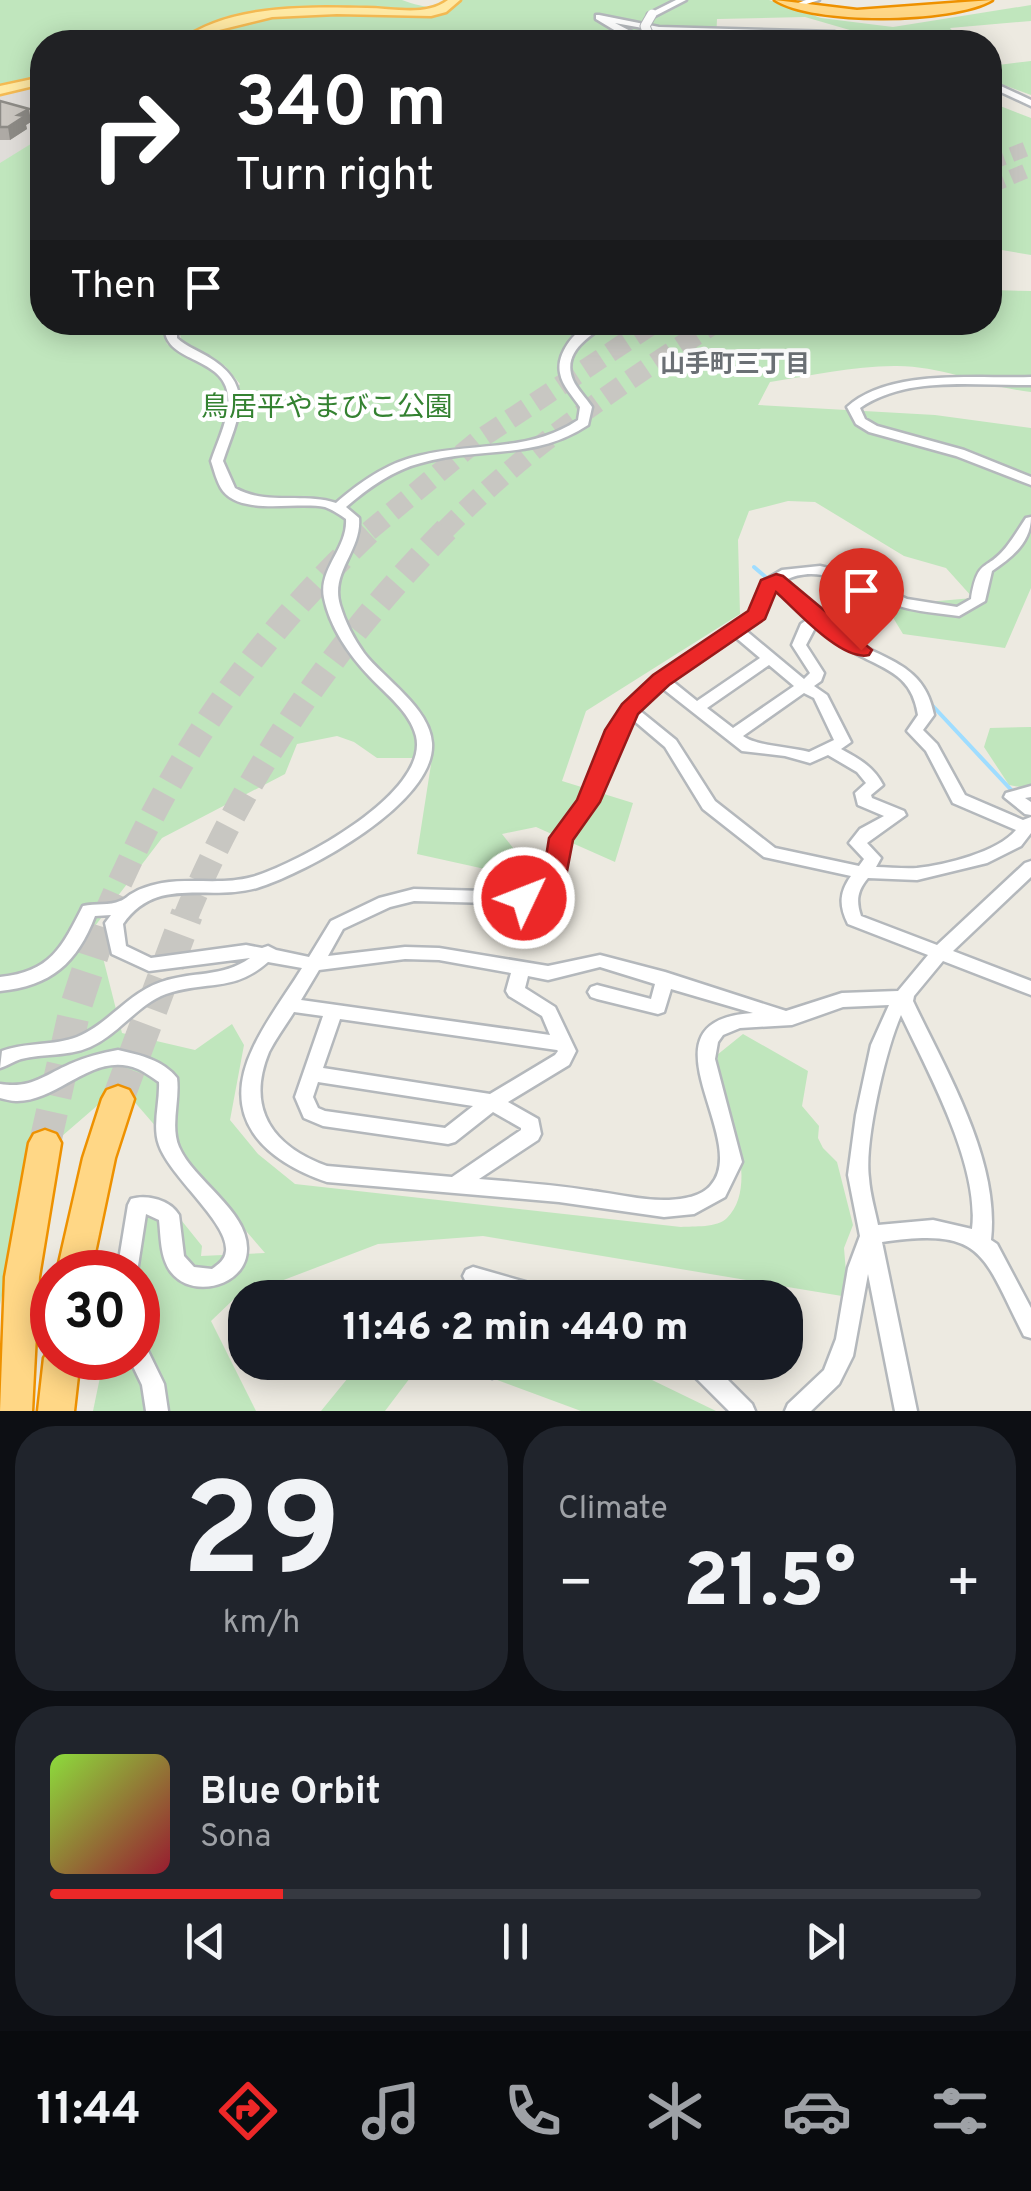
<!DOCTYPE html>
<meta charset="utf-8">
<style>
:root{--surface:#171b24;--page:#20242c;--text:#f1f3f6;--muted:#9ea1a6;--line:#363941;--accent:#ec2828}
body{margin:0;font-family:Overpass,"Noto Sans JP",sans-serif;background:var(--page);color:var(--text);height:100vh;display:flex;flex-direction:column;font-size:38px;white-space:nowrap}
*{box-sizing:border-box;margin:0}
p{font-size:32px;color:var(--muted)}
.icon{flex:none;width:55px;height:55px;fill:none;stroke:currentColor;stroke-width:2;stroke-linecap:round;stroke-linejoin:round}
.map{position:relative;height:1411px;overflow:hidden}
.panel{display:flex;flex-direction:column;gap:15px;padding:15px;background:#0d0f14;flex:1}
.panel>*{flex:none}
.banner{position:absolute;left:30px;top:30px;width:972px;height:305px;border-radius:40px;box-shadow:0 5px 25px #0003;background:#202124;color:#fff;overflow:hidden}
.speed{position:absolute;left:30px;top:1250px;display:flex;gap:20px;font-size:50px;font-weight:700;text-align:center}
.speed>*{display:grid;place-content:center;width:130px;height:130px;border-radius:50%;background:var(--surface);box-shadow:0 5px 25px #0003;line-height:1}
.speed .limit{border:15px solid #d22;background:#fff;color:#111}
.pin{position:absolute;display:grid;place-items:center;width:85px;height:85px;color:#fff;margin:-102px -42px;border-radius:50% 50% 50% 0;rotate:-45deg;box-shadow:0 0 10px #0007}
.pin .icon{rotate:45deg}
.me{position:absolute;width:110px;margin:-55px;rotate:47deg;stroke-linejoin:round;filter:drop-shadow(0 0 8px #0008)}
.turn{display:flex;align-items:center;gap:35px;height:210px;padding:0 40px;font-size:45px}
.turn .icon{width:130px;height:130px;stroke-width:2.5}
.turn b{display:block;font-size:70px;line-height:85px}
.then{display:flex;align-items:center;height:95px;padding:0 40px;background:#0003;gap:20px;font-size:38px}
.big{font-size:75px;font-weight:800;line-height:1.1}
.panel .tile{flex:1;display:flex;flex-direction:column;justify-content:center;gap:15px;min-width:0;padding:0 35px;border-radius:40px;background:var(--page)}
.panel .dial{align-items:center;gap:0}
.dial b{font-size:130px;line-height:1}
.song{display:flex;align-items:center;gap:30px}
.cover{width:120px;height:120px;border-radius:15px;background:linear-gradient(135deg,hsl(90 70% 55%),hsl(350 70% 35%))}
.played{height:10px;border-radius:5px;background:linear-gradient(90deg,var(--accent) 25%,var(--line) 25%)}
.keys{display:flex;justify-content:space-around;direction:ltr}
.heat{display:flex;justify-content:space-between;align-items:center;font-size:55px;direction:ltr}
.panel .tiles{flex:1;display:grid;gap:15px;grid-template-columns:1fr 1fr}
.tile:last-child{grid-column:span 2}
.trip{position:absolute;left:228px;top:1280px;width:575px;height:100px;border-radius:40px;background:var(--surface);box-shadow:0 5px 25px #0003;font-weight:800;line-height:100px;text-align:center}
.dock{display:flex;height:160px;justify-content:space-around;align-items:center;background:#090b0e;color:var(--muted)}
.dock .icon{width:70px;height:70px}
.dock .current{color:var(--accent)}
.dock b{font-size:45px;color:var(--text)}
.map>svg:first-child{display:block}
.industrial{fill:#e0ddd9}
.green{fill:#c0e6bd}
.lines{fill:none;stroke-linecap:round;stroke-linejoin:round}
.stream-far1{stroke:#9fddff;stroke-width:2.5}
.stream{stroke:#9fddff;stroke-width:4}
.highway-tunnel-far3{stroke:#c8c7c2;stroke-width:15;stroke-dasharray:15 8;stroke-linecap:butt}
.highway-tunnel-far2{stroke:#c8c7c2;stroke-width:20;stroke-dasharray:20 10;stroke-linecap:butt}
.highway-tunnel-far1{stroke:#c8c7c2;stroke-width:25;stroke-dasharray:25 12;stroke-linecap:butt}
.highway-tunnel{stroke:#c8c7c2;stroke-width:32;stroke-dasharray:32 16;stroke-linecap:butt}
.minor-casing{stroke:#b4b8bc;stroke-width:5}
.major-casing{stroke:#f4ba53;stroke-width:5}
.highway-casing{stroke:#ee9100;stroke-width:5}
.minor{fill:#fff;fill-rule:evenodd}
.major{fill:#ffe9a4;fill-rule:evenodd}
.highway{fill:#ffd786;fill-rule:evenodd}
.minor-bridge-casing{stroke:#b4b8bc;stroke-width:11;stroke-linecap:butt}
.minor-bridge{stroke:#fff;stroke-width:9}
.wall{fill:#aeaaa5}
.shaded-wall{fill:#8d8b86}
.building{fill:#cac6c0;stroke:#8d8b86;stroke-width:2.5}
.route{fill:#ec2828;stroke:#991a1a;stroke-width:2.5}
.labels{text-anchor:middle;stroke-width:8;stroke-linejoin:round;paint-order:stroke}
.far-neighbourhood-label{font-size:25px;font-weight:bold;fill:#6b7075;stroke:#fff}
.park-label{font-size:28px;fill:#348231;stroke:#fff}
</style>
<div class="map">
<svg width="1031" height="1411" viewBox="0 0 1031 1411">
<rect width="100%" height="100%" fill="#edeae1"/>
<path class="industrial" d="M42,82V137L0,164V93Z"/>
<path class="green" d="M0,0H402C422,7 443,13 461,0H769L821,18L893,27L1031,5V21L950,28L962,42H891L805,17L717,19L716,41L722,42H42V75L0,85Z
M1031,61V95L990,80V66Z
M990,102L1031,118V255L990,248Z
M42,137V322L173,323L164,334L167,344L203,362L236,389L240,384L225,366L182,342L179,331L197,322H670C687,342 726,331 747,322H990V290L1031,291V392C985,387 941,365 894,366C853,366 810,376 770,382L758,405L935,415L1031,428V588L1005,648L903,634L889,611L915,603L973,598L946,568L904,556L815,502L788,501L749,511L738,540L740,614L586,711L562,781L633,803L615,862L536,827L502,834L529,868L503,873L417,854L432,758H377L354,742L337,736L297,744L285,774L162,838L95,926L122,1033L195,1050L232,1024L244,1045L230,1120L258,1154L295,1184L681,1227C694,1226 717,1228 727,1218C763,1183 721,1096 717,1055L743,1034L808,1071L802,1106L819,1126L818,1138L823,1148L837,1162L853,1225L844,1248L848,1297L483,1236L378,1244L234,1299L211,1321L256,1411H93L104,1358H138V1272H121L136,1200H165L202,1246L201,1256L265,1253L132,1099L106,1098L54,1143L33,1145L0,1305V163Z
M1031,727V789L1009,785L984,747L990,728Z
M361,1362L617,1363L716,1411H581L476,1372L416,1370L385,1411H321Z"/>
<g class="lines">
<path class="stream-far1" d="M802,35L861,42
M990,88L1031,106"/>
<path class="stream" d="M754,567L769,580
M930,703L1016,795"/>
<path class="highway-tunnel-far3" d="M990,163L1031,147
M990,186L1031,169"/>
<path class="highway-tunnel-far2" d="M369,531L477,441L656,322
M444,531C525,449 621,384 717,322"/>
<path class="highway-tunnel-far1" d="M105,916C173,758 246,648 372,529
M186,916C247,768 335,643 447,529"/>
<path class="highway-tunnel" d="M118,1099L187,914
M45,1143L75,1009L106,914"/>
<g class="minor-casing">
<path id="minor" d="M676,0H686L655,16L648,14Z
M806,0H819L797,7L793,5Z
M599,15L659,27L834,32L878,42H864L834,36L659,31L615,23L638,35L654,38C633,45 615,30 596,19V15Z
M990,81L1031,100V106L990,87Z
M174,322H186L177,333V338C187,347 199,351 210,358C257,387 237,419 223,461L235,488C267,506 302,492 336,503C360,482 387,463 418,456C472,442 529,453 578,420L580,407C573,396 562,386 560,373C556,354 575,329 593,323C596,322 606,322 609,322C591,336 561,351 573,380C577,389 586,398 592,407L588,425C534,461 479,446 421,463C393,470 368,488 346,507L359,518C362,550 330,572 340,605C345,622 354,639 364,653C384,679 430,708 432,743C436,803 306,873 257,888C208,902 157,875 123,924L126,946L151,958L246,945L262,948L268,946L276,950L309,957L331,921L379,898L414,889L521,892L547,877L553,839L581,801L609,730L625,707L656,677L751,612L763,581L782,570L820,566L850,573L907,599L957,607L971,599C978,556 986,573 1007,546C1014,537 1020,527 1026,518L1031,517C1031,543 1011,558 992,571L985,601L959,616C939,613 915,612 896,605C862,592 822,560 784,581C803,599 822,618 843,634C881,661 924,661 934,715L923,730L937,744L965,795L1023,820L1031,817V833L1021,846L987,863L917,880L868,878C857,891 856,901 861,916L937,945L1025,863L1031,861V877L953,951L1031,981V995L943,961L914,996L913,1001C946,1071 1000,1160 991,1240L997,1244L1031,1308V1338L1024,1336C982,1254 985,1227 882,1242L917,1411H895L868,1274L853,1356L839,1384L811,1411H785L788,1404L824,1370L836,1339L848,1268L860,1236L848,1175L856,1115L871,1045L889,1005L843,1007L792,1025L740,1028L723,1035L718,1042L715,1059L742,1162L725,1197L694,1214L664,1217L559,1202L327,1182C264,1160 219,1119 253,1048C266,1020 286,994 302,968L268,962C233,993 205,980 166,994C137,1005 119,1034 90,1047C67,1057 44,1053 21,1059C14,1061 7,1066 0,1068L2,1051C26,1042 54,1046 77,1037C109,1024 128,993 161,982C192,971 222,978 250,958L149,971L112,954L105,923L111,915L95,916C77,963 51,986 0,991V977C51,972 62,947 83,906C95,903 110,906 120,901C125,900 128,895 133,893C141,888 152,885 162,883C192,878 223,885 252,877C297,864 430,793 416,736C410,712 386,694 370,677C349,655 330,627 324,598C318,569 348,548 346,519C339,514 333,510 325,507C297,501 243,516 223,491C217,483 214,470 211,461C217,443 226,425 228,407C234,356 171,366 165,332ZM774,587L808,619L801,624L792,645L810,673L804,679L744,629L762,617ZM816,626C829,637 842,647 857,654C889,671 912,676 918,715L907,731L926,751L953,803L1016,830C998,852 945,865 917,868C904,869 889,867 876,867L881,858L867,843L906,815L904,811L872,798L871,795L883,785C873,766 859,759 841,749L851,742L827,695L814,686L821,681L824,673L806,645ZM734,636L760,658L697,701L671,680ZM769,665L794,686L733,728L707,708ZM662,688L742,751L785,756L810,763L828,755L857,772L866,783L855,793L858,805L884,816L860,829L849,843L864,859L859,866L775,848L715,801L676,740L639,710ZM804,693L814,698L834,740L809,752C790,747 756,746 743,736ZM632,719L665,747L703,809L764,857L851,876C839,893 839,906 848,924L928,955L898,991L842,993L786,1011L665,972L600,955L548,966L439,948L405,947L328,956L343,929L390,907L414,901L524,904L561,884L569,840L596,802L625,730ZM405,959L439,960L511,973L506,991L509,996L542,1016L550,1035L301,1000L319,970ZM600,967L655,984L651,999L597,985L591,987L588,992L591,997L597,999L658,1014L664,1012L671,989L753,1013C633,1020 752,1139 711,1185C701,1197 683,1199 669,1200C644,1201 617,1194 593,1191C555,1185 517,1182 479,1179L538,1140L541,1134L538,1119L508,1102L569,1065L576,1051L555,1007L525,988L528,976L548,980ZM294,1012L323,1016L295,1097L304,1118L323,1126L448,1144L455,1142L493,1112L521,1128V1130L452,1177L327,1166C274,1147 245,1110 269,1052C276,1038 286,1025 294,1012ZM901,1015C928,1072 980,1166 972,1229L933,1220L878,1225C875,1210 870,1194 869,1178C864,1141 886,1049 901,1015ZM340,1019L557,1050L558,1051L555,1055L490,1094L323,1068ZM318,1082L473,1106L445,1128L325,1111L318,1108L313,1097Z
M1031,377V385C976,386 908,375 860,408L865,419L877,426L964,450L1031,477V485L956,456L869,432L856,424L847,407C890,368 976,379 1031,377Z
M1031,786V797L1025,798L1031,802V815L1025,814L1004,797L1006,793Z
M118,1050C140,1055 163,1060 177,1078C180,1100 170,1126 179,1147C193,1180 248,1211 247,1249C247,1286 192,1300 171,1272C160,1257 161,1237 159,1220L146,1214L137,1272H117L128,1205L131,1199C147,1194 170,1200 179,1215L184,1256L194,1267L212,1269C219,1264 225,1260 226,1251C229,1223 170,1177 159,1145C152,1125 160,1103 159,1082C153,1078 145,1072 138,1069C93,1050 59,1102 16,1101C11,1101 5,1099 0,1098V1084C31,1089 43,1076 70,1064C86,1057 101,1053 118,1050Z
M473,1267L550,1289L557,1292L560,1298H516L466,1282L463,1276L466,1270Z
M138,1344L146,1347L164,1384L168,1411H146L142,1385L129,1358H138Z
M484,1362H511L508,1369L492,1378L484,1375L481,1368Z
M655,1362H710L752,1404L755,1411H729L694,1376L658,1369Z"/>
</g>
<g class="major-casing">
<path id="major" d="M448,0H460L446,12L431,16L337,14L272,17L215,31L193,42H179C229,4 307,7 366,8C393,8 426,17 448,0Z
M42,77V84L0,94V86Z"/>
</g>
<g class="highway-casing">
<path id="highway" d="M775,0L857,10L992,0C954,23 813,25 775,0Z
M118,1086L129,1090L134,1099L115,1158L91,1272H57L83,1158L102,1099L107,1090Z
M45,1130L56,1134L61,1143L39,1277L32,1411H0L5,1277L29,1143L34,1134Z
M52,1345V1358H80L74,1411H38L44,1358Z"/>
</g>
<use href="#minor" class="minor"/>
<use href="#major" class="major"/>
<use href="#highway" class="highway"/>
<g class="minor-bridge-casing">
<path id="minor-bridge" d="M649,36L645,26L652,14"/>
</g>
<use href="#minor-bridge" class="minor-bridge"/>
</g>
<path class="wall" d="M0,101L29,109L31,122L26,125L27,129L10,140H0Z"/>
<path class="shaded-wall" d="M29,109L31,122L26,125L27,129L10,140L8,127L18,115Z"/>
<path class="building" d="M0,101L29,109L18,115L25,116L8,127H0Z"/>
<path class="route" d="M776,574L783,576L872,650L869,655C842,662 796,610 776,592L765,619L669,685L638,714L600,802L573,840L564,887L533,904H515L511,898L515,891L543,876L549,838L577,800L605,730L622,704L653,675L748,611L761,580Z"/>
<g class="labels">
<g class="far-neighbourhood-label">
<text x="735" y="372">山手町三丁目</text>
</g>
<g class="park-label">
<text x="327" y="416">鳥居平やまびこ公園</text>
</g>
</g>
</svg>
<div class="speed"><div class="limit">30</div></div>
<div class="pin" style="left:861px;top:650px;background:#d93025"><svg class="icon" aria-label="arrive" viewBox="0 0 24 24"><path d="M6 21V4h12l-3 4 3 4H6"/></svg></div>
<svg class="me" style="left:524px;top:898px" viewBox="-20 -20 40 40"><circle r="17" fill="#ec2828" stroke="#fff" stroke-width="3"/><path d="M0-11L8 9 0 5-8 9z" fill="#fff"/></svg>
<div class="trip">11:46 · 2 min · 440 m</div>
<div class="banner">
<div class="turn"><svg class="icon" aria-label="right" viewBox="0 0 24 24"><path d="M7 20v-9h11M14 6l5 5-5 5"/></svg><div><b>340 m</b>Turn right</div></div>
<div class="then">Then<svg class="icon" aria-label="arrive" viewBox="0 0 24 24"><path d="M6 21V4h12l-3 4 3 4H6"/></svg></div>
</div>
</div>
<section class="panel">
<div class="tiles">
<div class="tile dial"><b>29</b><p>km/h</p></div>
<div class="tile"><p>Climate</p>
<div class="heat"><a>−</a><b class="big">21.5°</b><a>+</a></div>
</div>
<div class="tile">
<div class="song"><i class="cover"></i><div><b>Blue Orbit</b><p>Sona</p></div></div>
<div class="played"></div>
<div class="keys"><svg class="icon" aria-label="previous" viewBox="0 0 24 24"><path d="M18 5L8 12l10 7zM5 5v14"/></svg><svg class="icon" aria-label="pause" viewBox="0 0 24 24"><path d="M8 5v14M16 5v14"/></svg><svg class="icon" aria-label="next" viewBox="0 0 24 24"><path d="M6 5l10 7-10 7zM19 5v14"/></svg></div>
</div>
</div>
</section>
<nav class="dock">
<b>11:44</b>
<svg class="icon current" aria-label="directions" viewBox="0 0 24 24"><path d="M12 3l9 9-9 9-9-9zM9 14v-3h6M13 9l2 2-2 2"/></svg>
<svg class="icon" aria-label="music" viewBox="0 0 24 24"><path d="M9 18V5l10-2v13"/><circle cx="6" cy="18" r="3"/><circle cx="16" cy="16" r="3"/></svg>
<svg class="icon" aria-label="phone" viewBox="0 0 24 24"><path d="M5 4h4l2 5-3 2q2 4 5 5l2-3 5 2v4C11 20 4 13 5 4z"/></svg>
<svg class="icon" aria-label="climate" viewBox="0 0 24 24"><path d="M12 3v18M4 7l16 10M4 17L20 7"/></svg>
<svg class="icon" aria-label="car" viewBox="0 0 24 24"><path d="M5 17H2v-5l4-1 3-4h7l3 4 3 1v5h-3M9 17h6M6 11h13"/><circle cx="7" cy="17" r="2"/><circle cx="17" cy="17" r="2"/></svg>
<svg class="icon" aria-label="filters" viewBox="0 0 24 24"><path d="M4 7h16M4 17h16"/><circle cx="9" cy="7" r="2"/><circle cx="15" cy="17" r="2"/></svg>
</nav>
